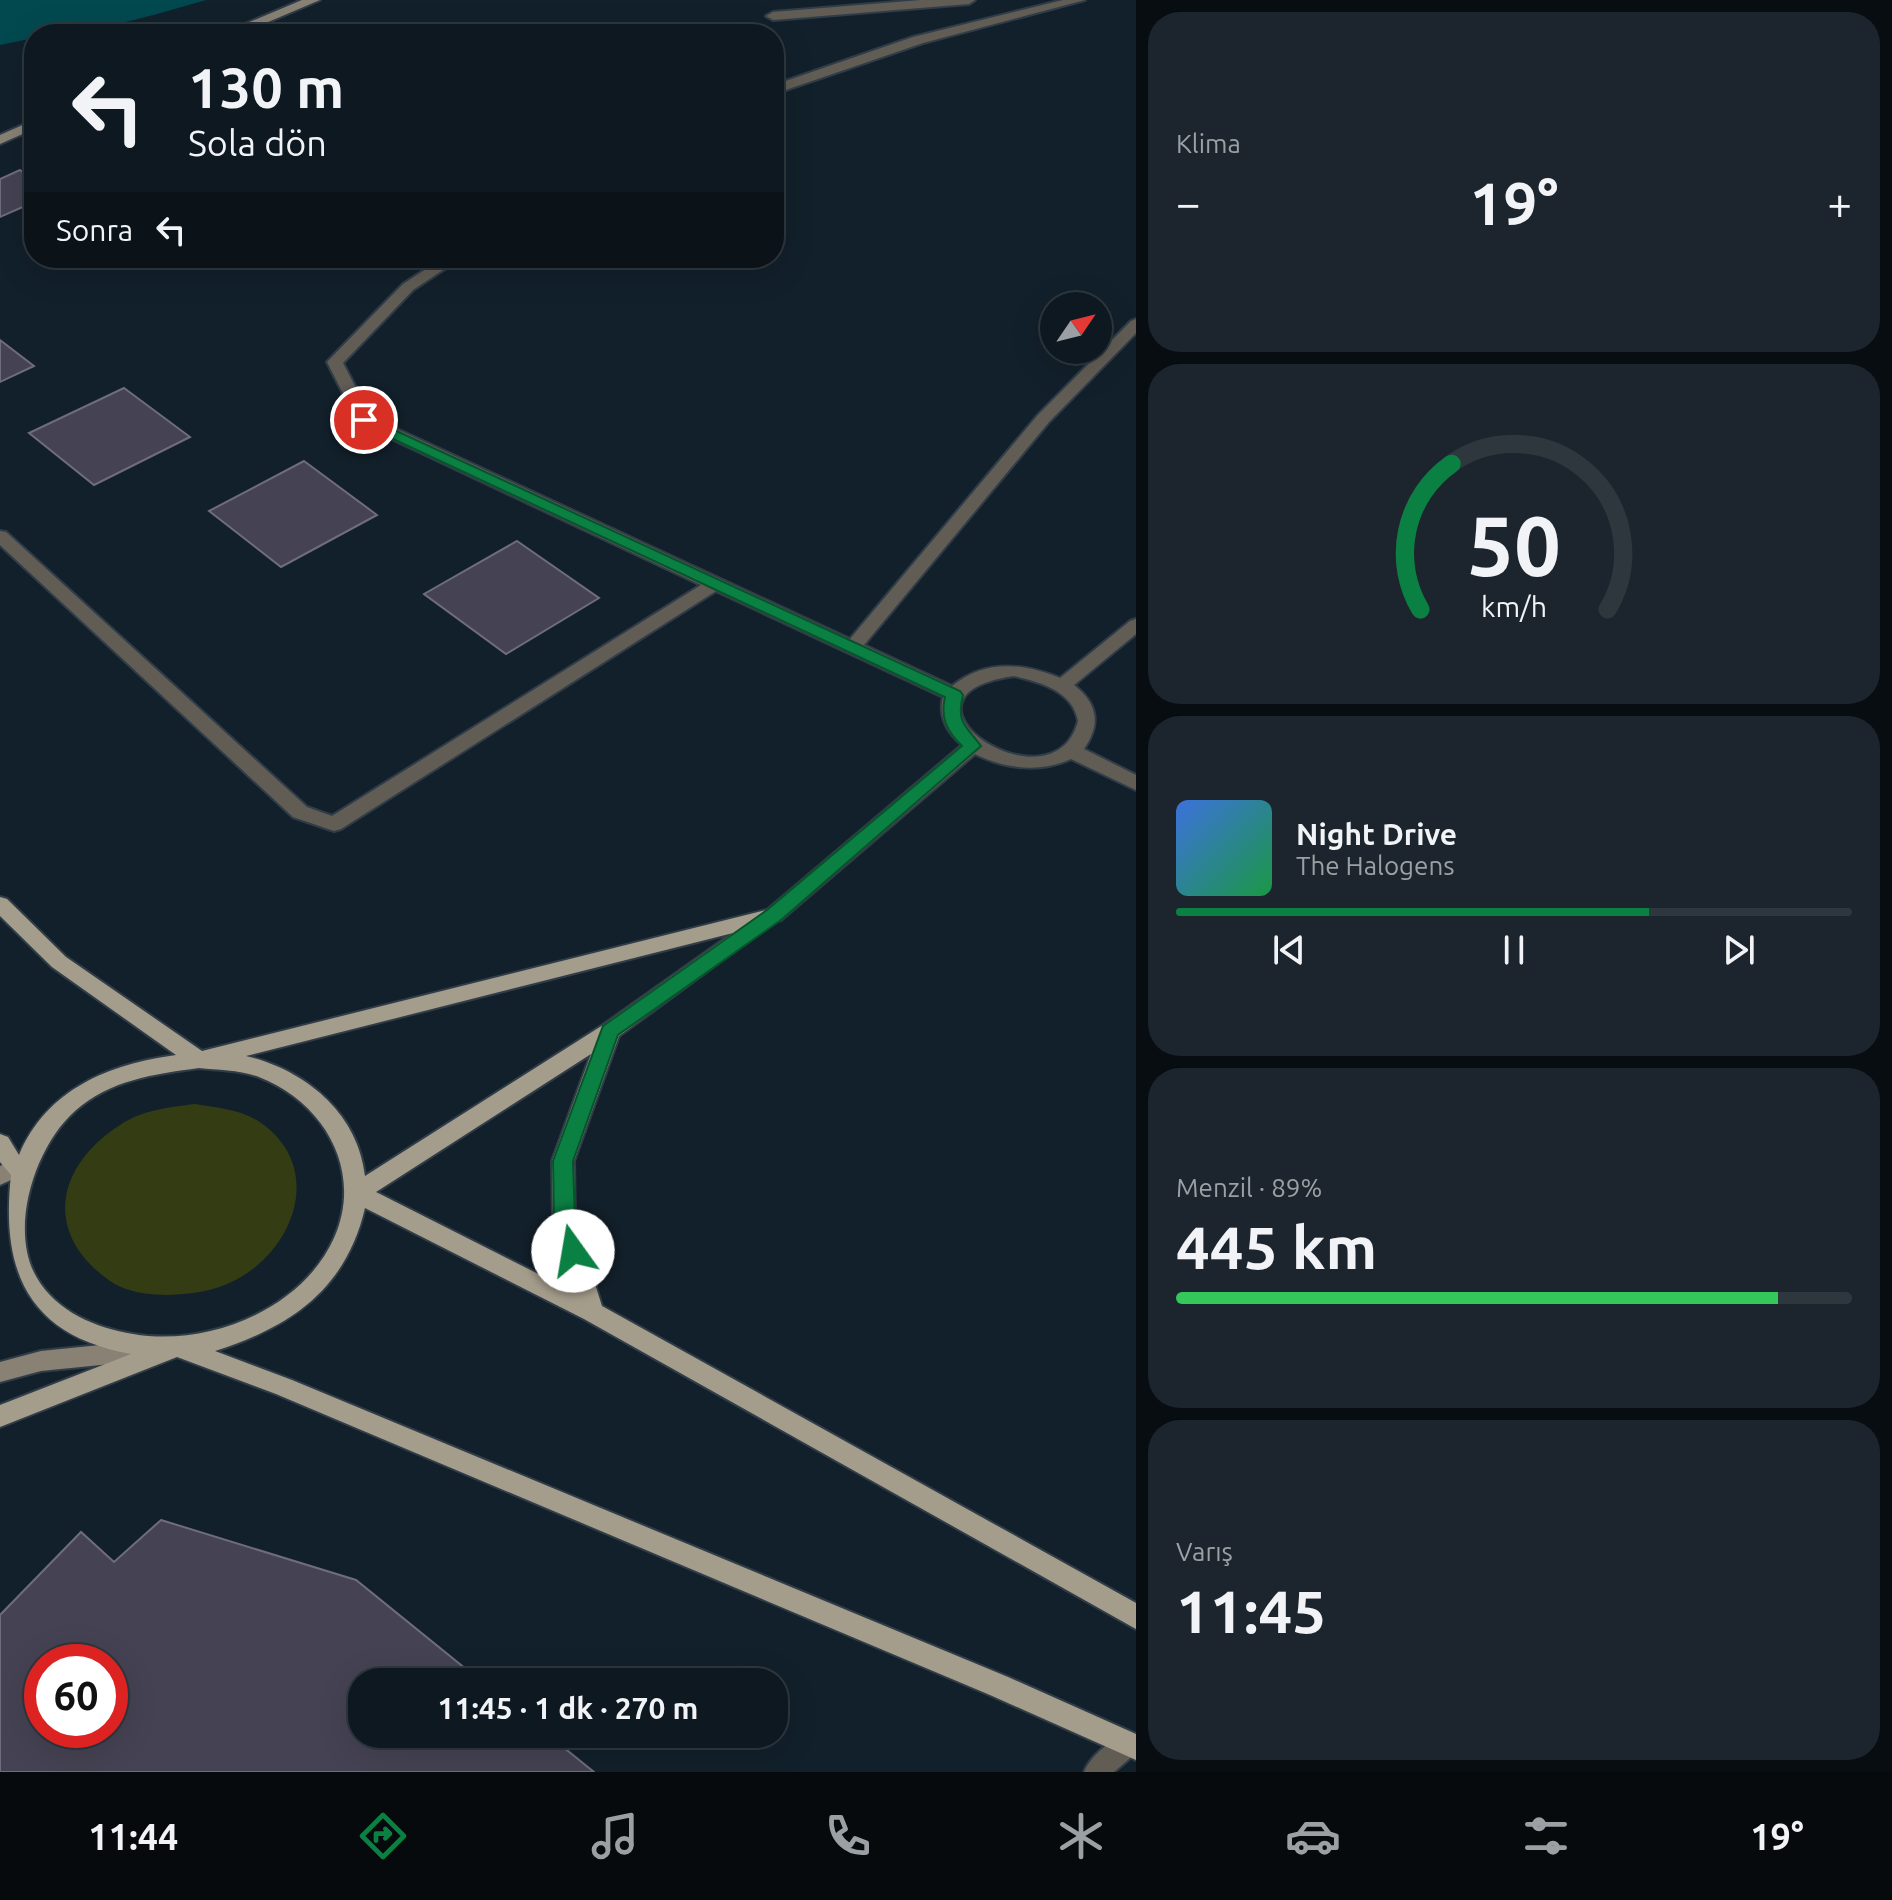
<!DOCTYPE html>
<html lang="tr">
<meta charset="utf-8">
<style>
:root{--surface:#0e1820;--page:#1c252d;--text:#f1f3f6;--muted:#9ba0a5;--line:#2e373e;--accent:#0b8043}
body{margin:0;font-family:Ubuntu,sans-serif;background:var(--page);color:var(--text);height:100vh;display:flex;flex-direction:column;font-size:30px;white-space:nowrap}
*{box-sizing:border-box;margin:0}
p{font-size:26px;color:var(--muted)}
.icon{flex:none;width:44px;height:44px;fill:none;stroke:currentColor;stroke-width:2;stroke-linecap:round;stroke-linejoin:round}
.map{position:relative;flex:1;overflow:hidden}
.details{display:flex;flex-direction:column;gap:12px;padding:12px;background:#080d12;width:756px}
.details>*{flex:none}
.guide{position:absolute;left:24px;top:24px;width:760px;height:244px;border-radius:32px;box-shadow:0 8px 32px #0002,0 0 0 2px var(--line);background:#0e1820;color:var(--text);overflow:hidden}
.needle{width:52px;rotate:55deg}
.buttons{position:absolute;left:1040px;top:292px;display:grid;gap:16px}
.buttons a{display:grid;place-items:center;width:72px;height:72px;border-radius:50%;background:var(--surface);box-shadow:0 8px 32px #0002,0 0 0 2px var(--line);font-size:40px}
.speed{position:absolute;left:24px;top:1644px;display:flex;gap:16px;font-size:40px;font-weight:700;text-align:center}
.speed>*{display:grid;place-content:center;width:104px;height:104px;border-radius:50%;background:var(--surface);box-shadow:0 8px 32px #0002,0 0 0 2px var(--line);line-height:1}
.speed .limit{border:12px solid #d22;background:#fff;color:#111}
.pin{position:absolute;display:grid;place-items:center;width:68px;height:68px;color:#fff;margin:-34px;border:4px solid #fff;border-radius:50%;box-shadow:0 2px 8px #0007}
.me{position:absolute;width:88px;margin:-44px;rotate:347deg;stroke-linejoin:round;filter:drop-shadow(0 0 6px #0008)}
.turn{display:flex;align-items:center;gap:28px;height:168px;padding:0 32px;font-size:36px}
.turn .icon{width:104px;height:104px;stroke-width:2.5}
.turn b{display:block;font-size:56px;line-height:68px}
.then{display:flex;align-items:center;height:76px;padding:0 32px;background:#0003;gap:16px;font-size:30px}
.big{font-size:60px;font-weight:700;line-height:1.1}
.details .card{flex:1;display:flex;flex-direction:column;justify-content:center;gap:12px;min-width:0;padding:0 28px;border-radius:32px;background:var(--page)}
.details .dial{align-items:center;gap:0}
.dial svg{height:208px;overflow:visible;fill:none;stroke:var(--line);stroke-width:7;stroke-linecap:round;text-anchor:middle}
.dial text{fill:var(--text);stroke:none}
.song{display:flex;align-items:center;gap:24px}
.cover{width:96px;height:96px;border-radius:12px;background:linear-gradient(135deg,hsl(220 70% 55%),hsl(140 70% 35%))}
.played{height:8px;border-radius:4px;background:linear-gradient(90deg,var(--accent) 70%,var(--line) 70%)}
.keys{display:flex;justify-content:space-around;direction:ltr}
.heat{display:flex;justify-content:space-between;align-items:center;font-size:44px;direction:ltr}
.charge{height:12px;border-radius:6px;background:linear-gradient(90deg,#34c759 89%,var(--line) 0)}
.trip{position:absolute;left:348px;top:1668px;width:440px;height:80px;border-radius:32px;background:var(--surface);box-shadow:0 8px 32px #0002,0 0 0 2px var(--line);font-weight:700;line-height:80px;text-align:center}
.menu{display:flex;height:128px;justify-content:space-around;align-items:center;background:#060a0d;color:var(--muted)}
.menu .icon{width:56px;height:56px}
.menu .active{color:var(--accent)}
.menu b{font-size:36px;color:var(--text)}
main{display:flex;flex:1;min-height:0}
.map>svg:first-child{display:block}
.green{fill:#343c14}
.water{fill:#02494f}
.building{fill:#454253;stroke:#706c7f;stroke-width:2;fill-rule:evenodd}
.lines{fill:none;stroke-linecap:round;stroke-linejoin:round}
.lane-casing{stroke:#303d48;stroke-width:4}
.street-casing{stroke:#303d48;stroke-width:4}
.secondary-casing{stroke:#303d48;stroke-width:4}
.primary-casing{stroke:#303d48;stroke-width:4}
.lane{fill:#615d55;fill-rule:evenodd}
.street{fill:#615d55;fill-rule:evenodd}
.secondary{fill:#888174;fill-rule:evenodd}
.primary{fill:#a59d8c;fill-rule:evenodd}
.route{fill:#0b8043;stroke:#07532c;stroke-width:2}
</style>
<main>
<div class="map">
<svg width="1136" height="1772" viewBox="0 0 1136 1772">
<rect width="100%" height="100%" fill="#12202b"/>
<path class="green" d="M195,1104C219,1108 245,1110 264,1125C327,1173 290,1258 227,1284C209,1292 188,1294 168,1295C149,1295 125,1292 110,1281C43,1234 55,1167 120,1125C142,1110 170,1107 195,1104Z"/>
<path class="water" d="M0,0H206C151,16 92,34 34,34V38L0,45Z"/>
<path class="building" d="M20,170L34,180V202L0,217V179Z
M0,340L34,366L0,382Z
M124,388L190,437L94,485L29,433Z
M304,461L377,515L281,567L209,511Z
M517,541L599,598L506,654L424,594Z
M161,1520L356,1580L482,1682H362V1734H547L594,1772H0V1615L81,1532L114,1562ZM42,1662H110V1730H42Z"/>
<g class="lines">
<g class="lane-casing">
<path id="lane" d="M1128,1732L1136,1735V1753L1114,1772H1084C1090,1756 1112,1739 1128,1732Z"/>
</g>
<g class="street-casing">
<path id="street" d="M921,0H975L969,4L773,20L766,16L773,12Z
M1063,0H1085L923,43L774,94V85L913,37Z
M443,258H461L413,290L343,363L371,417L850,639L1037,416L1131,321L1136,319V333L1049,422L864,645L952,686C985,659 1023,663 1060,678L1130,621L1136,619V634L1074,685C1098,704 1101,724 1084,749L1136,775V790L1071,759C1041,773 1005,769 975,754L781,920H767L764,915L767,910L962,745C947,732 938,717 943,697L716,591L341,829L334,831L293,817L0,545V531L6,532L307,807L332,816L701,585L358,423L327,362L403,284ZM1014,676C1040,682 1073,691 1078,721C1054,815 873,696 1014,676Z"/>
</g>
<g class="secondary-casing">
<path id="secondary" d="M302,0H320L240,34H221Z
M34,120V129L0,144V135Z
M16,1159L24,1162L27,1168L24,1174L0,1185V1166Z
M150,1340L158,1343L162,1350L158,1357L150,1360L41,1371L0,1382V1362L41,1351Z"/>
</g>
<g class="primary-casing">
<path id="primary" d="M0,897L7,899L66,957L202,1051L774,908L781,910L784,915L781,920L773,923L619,1036L574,1161L575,1221L602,1306L1136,1603V1629L584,1319L365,1208C346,1289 291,1327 215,1351L292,1380L1008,1677L1136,1734V1760L990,1695L276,1394L177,1357L0,1427V1405L131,1354C31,1336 0,1275 11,1175L0,1162V1134L8,1137L19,1155C47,1089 109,1064 176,1055L52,967L0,916ZM733,933L603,1025L365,1176C358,1113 305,1070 246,1056ZM591,1054L552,1161L553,1221L574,1292L376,1192ZM199,1068C219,1070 240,1070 259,1077C324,1102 364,1171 334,1238C302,1310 207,1347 133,1334C96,1328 57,1312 37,1278C8,1230 35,1146 75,1111C110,1080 154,1074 199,1068Z"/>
</g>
<use href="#lane" class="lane"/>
<use href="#street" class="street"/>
<use href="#secondary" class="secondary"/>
<use href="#primary" class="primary"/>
</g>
<path class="route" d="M364,416L960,691L963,695C956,724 966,725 981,746L781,920L618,1035L573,1161L575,1221L584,1251L581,1257L573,1260L566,1257L554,1221L553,1161L603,1026L767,910L962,746C947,731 940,718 945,697L359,423V417Z"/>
</svg>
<div class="buttons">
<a><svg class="needle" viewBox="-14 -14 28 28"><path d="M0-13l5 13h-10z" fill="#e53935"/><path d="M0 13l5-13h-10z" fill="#9ba0a5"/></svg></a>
</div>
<div class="speed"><div class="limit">60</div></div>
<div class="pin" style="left:364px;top:420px;background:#d93025"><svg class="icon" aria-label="arrive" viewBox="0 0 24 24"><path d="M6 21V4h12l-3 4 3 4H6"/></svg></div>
<svg class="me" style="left:573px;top:1251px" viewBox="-20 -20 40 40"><circle r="19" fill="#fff"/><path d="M0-13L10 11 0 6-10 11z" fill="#0b8043"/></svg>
<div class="trip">11:45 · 1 dk · 270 m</div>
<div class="guide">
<div class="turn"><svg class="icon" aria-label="left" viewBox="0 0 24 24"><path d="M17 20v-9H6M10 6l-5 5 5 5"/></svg><div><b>130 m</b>Sola dön</div></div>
<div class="then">Sonra<svg class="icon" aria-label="left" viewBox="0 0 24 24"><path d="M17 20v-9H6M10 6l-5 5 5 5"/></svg></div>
</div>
</div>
<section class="details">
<div class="card"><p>Klima</p>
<div class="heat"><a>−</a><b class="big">19°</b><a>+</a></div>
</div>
<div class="card dial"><svg viewBox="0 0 100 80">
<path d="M14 69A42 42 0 1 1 86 69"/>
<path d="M14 69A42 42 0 0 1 26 13" stroke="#0b8043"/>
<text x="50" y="56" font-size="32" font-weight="700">50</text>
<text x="50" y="72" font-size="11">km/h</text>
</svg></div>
<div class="card">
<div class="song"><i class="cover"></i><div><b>Night Drive</b><p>The Halogens</p></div></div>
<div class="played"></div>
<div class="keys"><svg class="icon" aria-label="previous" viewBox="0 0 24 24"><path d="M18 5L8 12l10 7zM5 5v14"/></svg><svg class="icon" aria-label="pause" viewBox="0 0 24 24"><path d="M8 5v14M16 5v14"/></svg><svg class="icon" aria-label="next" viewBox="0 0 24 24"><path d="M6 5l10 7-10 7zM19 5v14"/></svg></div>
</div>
<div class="card"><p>Menzil · 89%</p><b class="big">445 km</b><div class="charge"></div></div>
<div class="card"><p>Varış</p><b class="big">11:45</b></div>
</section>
</main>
<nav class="menu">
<b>11:44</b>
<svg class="icon active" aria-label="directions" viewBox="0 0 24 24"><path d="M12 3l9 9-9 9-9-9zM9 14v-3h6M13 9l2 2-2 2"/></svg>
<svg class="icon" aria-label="music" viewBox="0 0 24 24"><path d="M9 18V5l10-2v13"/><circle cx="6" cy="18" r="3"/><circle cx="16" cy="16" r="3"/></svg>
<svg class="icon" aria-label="phone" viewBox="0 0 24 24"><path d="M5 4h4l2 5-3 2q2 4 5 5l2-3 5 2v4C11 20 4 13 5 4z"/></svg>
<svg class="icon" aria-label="climate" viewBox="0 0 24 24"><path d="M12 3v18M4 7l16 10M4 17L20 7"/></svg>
<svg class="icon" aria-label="car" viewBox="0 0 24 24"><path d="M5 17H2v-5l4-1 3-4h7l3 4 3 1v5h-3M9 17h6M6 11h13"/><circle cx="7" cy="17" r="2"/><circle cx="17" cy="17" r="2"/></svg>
<svg class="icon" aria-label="filters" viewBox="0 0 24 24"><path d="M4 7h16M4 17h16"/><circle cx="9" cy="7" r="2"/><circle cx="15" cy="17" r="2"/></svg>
<b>19°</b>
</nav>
